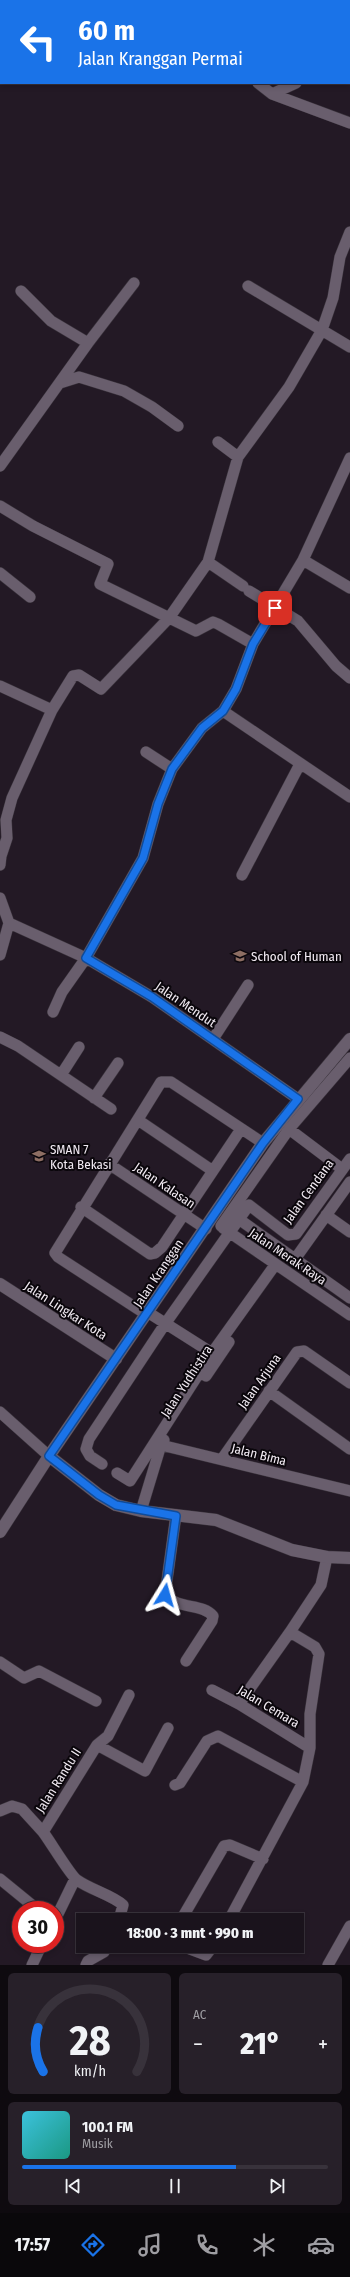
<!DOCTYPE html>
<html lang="id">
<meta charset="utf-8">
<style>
:root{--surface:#1a131c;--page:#272029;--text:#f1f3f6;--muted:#9f9ea3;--line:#38323b;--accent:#1a73e8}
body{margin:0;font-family:"Fira Sans Condensed",sans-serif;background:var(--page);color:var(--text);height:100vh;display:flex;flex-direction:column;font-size:15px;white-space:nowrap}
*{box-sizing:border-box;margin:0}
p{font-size:13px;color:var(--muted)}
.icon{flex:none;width:22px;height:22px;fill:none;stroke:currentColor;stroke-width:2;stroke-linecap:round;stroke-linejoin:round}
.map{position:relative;height:1965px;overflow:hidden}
.details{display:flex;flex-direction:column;gap:8px;padding:8px;background:#0e0a0f;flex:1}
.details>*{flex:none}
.top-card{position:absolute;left:0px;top:0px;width:350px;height:84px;box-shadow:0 2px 6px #0003,0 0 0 1px var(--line);background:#1a73e8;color:#fff;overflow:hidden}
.speed{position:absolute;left:12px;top:1901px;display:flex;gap:8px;font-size:20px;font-weight:700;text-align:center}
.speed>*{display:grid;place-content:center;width:52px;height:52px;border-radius:50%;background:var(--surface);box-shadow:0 2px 6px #0003,0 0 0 1px var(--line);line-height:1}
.speed .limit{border:6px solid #d22;background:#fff;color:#111}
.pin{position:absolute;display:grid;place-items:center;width:34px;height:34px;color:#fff;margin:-17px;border-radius:8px;box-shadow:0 2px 6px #0006}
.me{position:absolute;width:44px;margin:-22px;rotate:8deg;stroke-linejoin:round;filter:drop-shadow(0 0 3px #0008)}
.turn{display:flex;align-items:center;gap:14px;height:84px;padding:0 12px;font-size:18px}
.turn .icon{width:52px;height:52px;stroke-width:2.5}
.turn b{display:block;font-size:28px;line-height:34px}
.big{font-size:30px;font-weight:800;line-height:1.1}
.details .tile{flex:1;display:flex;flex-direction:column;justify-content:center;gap:6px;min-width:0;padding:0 14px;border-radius:6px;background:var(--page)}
.details .dial{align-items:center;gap:0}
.dial svg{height:104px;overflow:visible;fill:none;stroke:var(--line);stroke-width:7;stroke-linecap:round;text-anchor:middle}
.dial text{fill:var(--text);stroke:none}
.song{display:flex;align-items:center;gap:12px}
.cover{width:48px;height:48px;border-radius:6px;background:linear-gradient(135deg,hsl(190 70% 55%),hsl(170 70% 35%))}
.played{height:4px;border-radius:2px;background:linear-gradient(90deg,var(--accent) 70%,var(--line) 70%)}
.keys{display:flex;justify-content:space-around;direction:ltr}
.heat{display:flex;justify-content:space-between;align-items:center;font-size:22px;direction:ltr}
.details .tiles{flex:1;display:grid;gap:8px;grid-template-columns:1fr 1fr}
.tile:last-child{grid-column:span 2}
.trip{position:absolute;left:76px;top:1913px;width:228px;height:40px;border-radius:0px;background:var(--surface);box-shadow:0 2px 6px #0003,0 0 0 1px var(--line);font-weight:800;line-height:40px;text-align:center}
.tab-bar{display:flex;height:64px;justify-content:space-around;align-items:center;background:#0a080b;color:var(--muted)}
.tab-bar .icon{width:28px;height:28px}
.tab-bar .active{color:var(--accent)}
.tab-bar b{font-size:18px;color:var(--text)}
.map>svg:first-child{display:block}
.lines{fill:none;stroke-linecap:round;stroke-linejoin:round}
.street-casing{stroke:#3a333c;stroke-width:12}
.secondary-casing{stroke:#3a333c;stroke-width:13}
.street{stroke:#695e6d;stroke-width:11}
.secondary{stroke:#695e6d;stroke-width:12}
.route-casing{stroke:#114b97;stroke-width:10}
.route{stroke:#1a73e8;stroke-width:7}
.labels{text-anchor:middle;stroke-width:4;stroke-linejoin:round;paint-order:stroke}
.poi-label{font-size:13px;fill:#f2ebf3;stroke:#0a060b;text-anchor:start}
.street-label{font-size:13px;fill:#f2ebf3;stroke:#0a060b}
</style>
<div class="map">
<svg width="350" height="1965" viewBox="0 0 350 1965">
<rect width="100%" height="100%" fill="#231925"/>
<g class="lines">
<g class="street-casing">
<path id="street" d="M72,0L73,1
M349,59H350
M258,83L272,94L350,123
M272,94L296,83
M248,286L350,347
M21,291L51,321L88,343
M60,383L79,377L124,391L152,407L178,426
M218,442L238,457
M0,466L88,343L134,283
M0,506L33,526L108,564L100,584L196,631L213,622L218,624L253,644
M303,560L350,588
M208,562L243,586
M0,573L30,597
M249,591L298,621L336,666L350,678
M0,686L52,710
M223,711L350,797
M146,752L172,769
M0,865L1,856L7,838L6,820L12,798L52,710L73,676L79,675L101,689L169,618L208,562L238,457L289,387L322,330L333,298L340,257L350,232
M242,875L300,764
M0,898L9,923L0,955
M9,923L86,958L152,997L298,1099
M53,1012L62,992L86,958L143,858L158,804L172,769L202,728L223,711L236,689L253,644L303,560L350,458
M0,1037L18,1046L111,1109
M213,1039L248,985
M61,1075L79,1047
M94,1098L118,1063
M138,1120L213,1171
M289,1129L342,1169
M109,1164L206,1229
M81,1207L150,1254L155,1253L162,1247L241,1129
M233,1215L350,1298
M326,1215L350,1232
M221,1226L289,1129L350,1058
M223,1228L350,1315
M295,1259L350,1182
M149,1313L212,1353
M147,1315L58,1257L55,1253L161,1082H171L263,1143
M206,1376L229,1342
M269,1391L350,1449
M0,1412L49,1456
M161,1445L350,1491
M222,1459L297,1352L304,1351L350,1383
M102,1464L90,1456L86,1449L89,1439L165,1324L249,1205L288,1235L296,1234L350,1159
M117,1473L130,1481L212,1353L275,1265
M141,1511L161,1445L164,1440
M176,1515L165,1595C179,1610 202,1603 213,1616L212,1621L186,1661
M0,1662L24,1678L39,1671L96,1701
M212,1690L239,1704L310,1748
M239,1704L290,1632
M97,1745L145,1771L168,1728
M175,1785L180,1783L207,1741L218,1736L303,1782
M0,1811L12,1806L22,1809L43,1832L97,1745L108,1736L129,1695
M43,1832C50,1841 70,1875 77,1880C91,1890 112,1895 123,1905L119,1920
M0,1879L38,1910
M55,1920L75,1879
M181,1920L224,1846L230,1845L263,1859
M229,1920L303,1782L310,1748V1714L319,1654L315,1647L290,1632L321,1585L327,1557
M182,1946L206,1955L213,1946
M32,1965L42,1944
M86,1965L88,1961L104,1952L107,1946
M328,1965L350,1926"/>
</g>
<g class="secondary-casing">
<path id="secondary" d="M0,1284L116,1359
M49,1456L99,1495L116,1505L141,1511L216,1520L292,1550L327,1557L350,1558
M0,1532L49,1456L263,1143L350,1039"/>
</g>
<use href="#street" class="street"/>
<use href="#secondary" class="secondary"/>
</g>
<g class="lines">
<g class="route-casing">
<path id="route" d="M165,1595L176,1516L116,1505L99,1495L49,1456L263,1143L298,1099L152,997L86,958L143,858L158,804L172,769L202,728L223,711L236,689L253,644L275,608"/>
</g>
<use href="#route" class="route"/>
</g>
<defs>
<g id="school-bare" transform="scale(1.08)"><path d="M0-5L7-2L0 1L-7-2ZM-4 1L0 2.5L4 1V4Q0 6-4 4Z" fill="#8d6e63" stroke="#0a060b" stroke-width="2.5" paint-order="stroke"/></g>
</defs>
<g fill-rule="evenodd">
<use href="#school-bare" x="240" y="956"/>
<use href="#school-bare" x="39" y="1156"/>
</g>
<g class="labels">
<g class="poi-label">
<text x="251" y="961">School of Human</text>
<text x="50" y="1154">SMAN 7<tspan x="50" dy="15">Kota Bekasi</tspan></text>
</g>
<g class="street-label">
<text transform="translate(186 1004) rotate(34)" y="5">Jalan Mendut</text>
<text transform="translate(165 1185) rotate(34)" y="5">Jalan Kalasan</text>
<text transform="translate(308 1191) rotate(-54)" y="5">Jalan Cendana</text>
<text transform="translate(288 1256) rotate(34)" y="5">Jalan Merak Raya</text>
<text transform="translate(158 1273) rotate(-56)" y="5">Jalan Kranggan</text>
<text transform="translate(66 1310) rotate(33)" y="5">Jalan Lingkar Kota</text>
<text transform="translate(186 1381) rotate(-57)" y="5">Jalan Yudhistira</text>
<text transform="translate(259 1381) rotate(-55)" y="5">Jalan Arjuna</text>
<text transform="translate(259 1454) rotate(14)" y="5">Jalan Bima</text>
<text transform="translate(269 1706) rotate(31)" y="5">Jalan Cemara</text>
<text transform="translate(58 1780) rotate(-58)" y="5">Jalan Randu II</text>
</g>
</g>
</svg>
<div class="speed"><div class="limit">30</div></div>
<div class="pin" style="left:275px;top:608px;background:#d93025"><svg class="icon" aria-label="arrive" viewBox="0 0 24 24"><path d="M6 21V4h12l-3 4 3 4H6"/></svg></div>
<svg class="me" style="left:165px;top:1595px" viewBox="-20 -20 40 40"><path d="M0-17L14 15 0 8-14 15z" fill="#1a73e8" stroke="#fff" stroke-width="4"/></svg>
<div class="trip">18:00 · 3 mnt · 990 m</div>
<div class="top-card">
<div class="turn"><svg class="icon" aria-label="left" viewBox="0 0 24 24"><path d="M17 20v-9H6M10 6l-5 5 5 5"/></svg><div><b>60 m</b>Jalan Kranggan Permai</div></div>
</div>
</div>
<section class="details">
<div class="tiles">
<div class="tile dial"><svg viewBox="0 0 100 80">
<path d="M14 69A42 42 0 1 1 86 69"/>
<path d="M14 69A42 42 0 0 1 10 35" stroke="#1a73e8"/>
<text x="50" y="56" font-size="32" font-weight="700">28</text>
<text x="50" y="72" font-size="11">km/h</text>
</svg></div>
<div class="tile"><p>AC</p>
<div class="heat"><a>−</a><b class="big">21°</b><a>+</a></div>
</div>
<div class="tile">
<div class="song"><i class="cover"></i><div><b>100.1 FM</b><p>Musik</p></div></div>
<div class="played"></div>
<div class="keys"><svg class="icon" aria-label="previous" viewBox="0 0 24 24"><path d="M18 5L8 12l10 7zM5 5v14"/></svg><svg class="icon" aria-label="pause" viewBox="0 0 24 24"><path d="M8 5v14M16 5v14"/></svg><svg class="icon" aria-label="next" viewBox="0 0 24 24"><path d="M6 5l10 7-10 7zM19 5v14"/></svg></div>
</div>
</div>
</section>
<nav class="tab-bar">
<b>17:57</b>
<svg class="icon active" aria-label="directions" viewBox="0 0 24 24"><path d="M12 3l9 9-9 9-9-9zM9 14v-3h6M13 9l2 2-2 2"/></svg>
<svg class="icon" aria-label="music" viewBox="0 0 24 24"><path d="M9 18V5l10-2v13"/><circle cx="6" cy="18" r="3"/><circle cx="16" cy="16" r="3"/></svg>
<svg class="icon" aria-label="phone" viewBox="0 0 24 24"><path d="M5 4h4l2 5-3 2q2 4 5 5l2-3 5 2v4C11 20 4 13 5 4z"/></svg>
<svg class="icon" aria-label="climate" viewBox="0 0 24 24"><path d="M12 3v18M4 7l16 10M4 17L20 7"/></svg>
<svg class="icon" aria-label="car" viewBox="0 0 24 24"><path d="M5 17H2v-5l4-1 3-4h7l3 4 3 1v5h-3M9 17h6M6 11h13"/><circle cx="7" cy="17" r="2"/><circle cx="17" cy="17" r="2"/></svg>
</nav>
